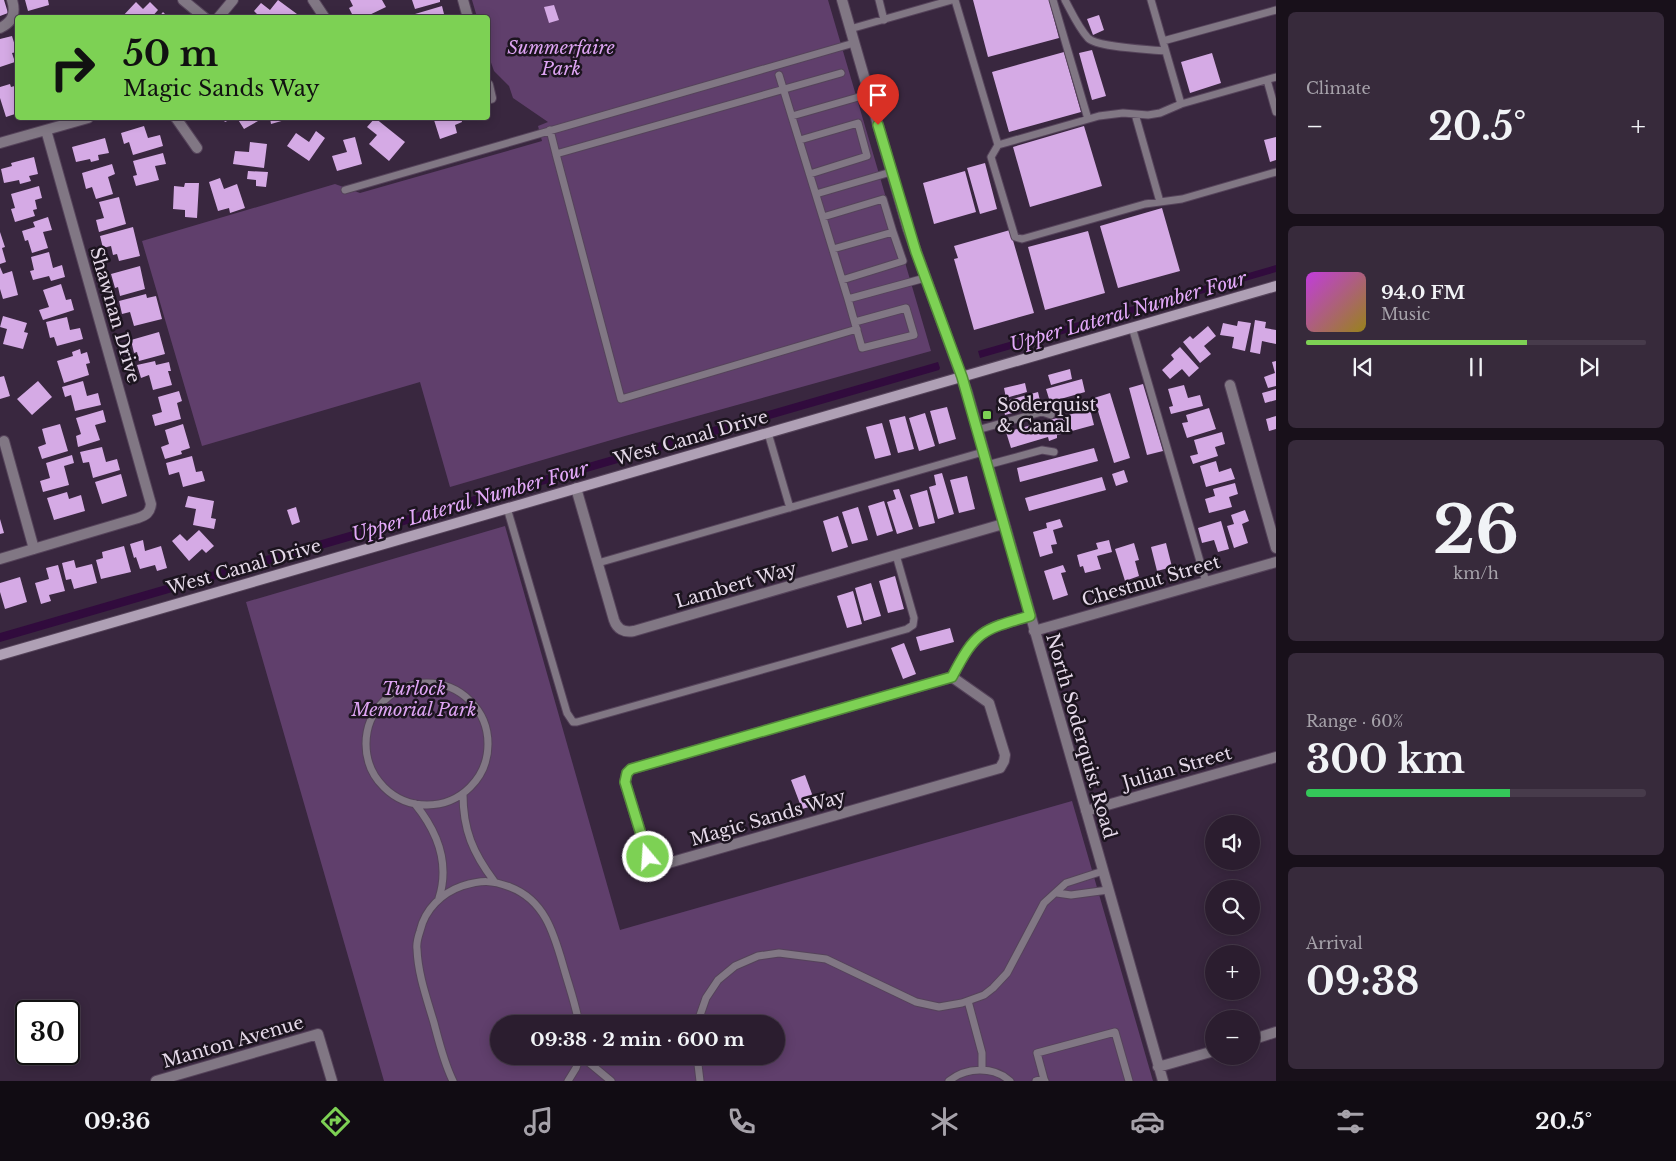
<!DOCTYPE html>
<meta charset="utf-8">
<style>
:root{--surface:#2b1d2f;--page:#372a3b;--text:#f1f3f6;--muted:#a6a2aa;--line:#473b4b;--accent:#7dd154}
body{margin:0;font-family:"Libre Baskerville",serif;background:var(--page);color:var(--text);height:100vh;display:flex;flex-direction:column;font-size:19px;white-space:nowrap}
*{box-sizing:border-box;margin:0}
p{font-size:16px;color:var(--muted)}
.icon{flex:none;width:28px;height:28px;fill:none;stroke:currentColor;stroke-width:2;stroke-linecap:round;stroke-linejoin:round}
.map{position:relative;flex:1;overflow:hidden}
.drawer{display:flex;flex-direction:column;gap:12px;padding:12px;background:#18101a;width:400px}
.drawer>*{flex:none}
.banner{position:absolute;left:15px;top:15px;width:475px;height:105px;border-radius:5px;box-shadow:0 2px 12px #0003,0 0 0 1px var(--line);background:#7dd154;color:#111;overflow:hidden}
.fabs{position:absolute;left:1205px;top:815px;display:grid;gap:10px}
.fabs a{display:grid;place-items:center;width:55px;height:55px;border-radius:50%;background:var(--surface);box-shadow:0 2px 12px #0003,0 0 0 1px var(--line);font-size:25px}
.speed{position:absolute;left:15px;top:1000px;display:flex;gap:10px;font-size:25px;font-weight:700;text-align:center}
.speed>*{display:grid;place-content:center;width:65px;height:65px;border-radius:50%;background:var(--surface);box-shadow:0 2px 12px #0003,0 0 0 1px var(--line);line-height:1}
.speed .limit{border:2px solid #111;border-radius:8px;background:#fff;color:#111}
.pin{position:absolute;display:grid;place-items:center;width:42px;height:42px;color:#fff;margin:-51px -21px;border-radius:50% 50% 50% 0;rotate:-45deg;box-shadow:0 0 5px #0007}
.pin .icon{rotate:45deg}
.me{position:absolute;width:55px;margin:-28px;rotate:342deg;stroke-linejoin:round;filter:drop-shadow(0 0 4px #0008)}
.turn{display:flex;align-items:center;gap:18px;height:105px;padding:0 25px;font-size:22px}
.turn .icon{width:65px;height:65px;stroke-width:2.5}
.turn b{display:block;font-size:35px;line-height:42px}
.big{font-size:38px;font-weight:700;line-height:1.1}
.drawer .widget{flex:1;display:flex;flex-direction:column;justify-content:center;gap:8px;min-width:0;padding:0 18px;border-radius:8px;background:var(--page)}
.drawer .dial{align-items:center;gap:0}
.dial b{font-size:65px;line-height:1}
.song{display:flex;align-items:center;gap:15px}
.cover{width:60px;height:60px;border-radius:8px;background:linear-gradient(135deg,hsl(290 70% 55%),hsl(50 70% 35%))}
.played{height:5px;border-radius:2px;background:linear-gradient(90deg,var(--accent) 65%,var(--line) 65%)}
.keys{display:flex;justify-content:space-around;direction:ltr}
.heat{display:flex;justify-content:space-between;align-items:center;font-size:28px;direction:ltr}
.charge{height:8px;border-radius:4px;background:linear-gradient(90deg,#34c759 60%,var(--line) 0)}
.trip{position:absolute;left:490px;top:1015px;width:295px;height:50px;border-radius:25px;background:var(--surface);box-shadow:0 2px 12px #0003,0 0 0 1px var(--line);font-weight:700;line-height:50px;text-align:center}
.menu{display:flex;height:80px;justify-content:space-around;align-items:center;background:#110c13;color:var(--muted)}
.menu .icon{width:35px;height:35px}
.menu .active{color:var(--accent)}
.menu b{font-size:22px;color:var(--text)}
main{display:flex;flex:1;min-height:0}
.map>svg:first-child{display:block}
.green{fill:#603f6c;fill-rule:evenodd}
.water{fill:#310b3d}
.building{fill:#d5aae5}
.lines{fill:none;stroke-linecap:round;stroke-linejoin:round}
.lane-casing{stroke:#55435a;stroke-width:9}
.street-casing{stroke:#55435a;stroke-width:12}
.secondary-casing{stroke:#55435a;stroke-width:12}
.lane{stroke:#817784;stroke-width:7}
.street{stroke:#817784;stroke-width:10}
.secondary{stroke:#afa0b5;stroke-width:10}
.route-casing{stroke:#518837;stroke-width:12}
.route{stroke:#7dd154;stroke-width:9}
.poi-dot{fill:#7dd154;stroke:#1c141f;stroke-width:2}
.labels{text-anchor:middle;stroke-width:5;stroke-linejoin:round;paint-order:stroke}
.park-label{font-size:18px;font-style:italic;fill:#dea4f3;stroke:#1c141f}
.street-label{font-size:18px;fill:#e5d9e9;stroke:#1c141f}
.poi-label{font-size:18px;fill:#e5d9e9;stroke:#1c141f;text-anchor:start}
.water-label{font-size:19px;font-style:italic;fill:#e3a9f9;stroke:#1c141f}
</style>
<main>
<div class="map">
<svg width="1276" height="1081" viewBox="0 0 1276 1081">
<rect width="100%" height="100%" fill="#39273f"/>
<path class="green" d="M472,0H828L931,351L625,436L450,487L420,382L202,446L142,241L335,184L360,193L542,141L538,126L548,122L513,98L509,86L494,71L488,54V18L477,17Z
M505,526L620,930L1072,801L1153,1081H384L246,602ZM499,1024H776V1056H499Z"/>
<path class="water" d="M1276,265V272L980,358L978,351Z
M938,362L940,368L939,370L0,642V633Z"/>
<path class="building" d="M0,0H4L8,13L0,16Z
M25,0H48L49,5L28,11Z
M278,0L297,14L294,18H261L254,11L261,3L270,10Z
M350,0H382L386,7L363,18H354L349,8L353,6Z
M412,0H440V2L415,9Z
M973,0H1049L1059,38L988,57Z
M136,2L143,9L150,2L158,10L151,18H121Z
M554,5L559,20L549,23L544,7Z
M442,6L445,18H416L415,14Z
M163,12L169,18H158Z
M1099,15L1104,30L1093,35L1087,19Z
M12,36L17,52L12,53L15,62L0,67V39Z
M1092,50L1106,96L1092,100L1079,53Z
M1064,52L1081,112L1009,132L992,72Z
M1212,53L1221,83L1190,93L1181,62Z
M10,84L11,87L18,85V104L15,105L18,113L6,117L0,98V87Z
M222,118H234L225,122Z
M237,118H256L258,121L244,129Z
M270,118H292L271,124Z
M375,118L405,142L389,161L369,144L377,135L367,127Z
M442,118H461L462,122L455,125L457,133L440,139L434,120Z
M144,126L148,138L160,135L163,146L133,155L129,142L124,144L121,133Z
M1084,126L1102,186L1030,207L1013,147Z
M316,131L325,138L309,161L287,146L296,133L309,142Z
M355,137L362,164L337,171L332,156L347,152L343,140Z
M1276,137V160L1270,162L1264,140Z
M105,138L109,153L98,155L99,160L91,162L90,159L76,162L72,147Z
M250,142L267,144L264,168L233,164L235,151L249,152Z
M163,153L166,164L155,166L159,180L136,186L133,176L137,175L133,161Z
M34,157L38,174L29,176L31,181L20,184L19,180L4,183L1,169L12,166L11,163Z
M985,163L997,209L980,214L967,168Z
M112,164L115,174L108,177L113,194L96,199L92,187L86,189L82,173Z
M248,171L268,172L266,187L256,186V180L247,179Z
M965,171L976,212L934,224L923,183Z
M220,178L224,189L237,184L245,208L230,213L229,208L218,211L209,182Z
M185,183H199L197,218L185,217V210L173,209L174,186L184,187Z
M39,186L42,198L35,200L37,209L33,210L35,216L15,222L11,209L15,208L11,194Z
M119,197L126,224L99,232L96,220L104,218L99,202Z
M1162,208L1180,271L1118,288L1100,226Z
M48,217L52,230L43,232L48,248L32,253L28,240L25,241L22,231L35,227L33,222Z
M133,227L140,256L119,261L117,254L113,255L111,246L103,248L100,236Z
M1010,230L1034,313L974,330L954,259L958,258L954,246Z
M1088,231L1105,293L1045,310L1028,247Z
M0,232L5,247L2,248L6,262L0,264Z
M49,252L53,268L62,265L65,277L51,281L49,276L33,280L30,271L34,270L31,257Z
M140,266L145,289L120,296L118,287L115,288L111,274Z
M0,267L3,274L12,271L18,295L3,299L0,289Z
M61,284L66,300L71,299L74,310L43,320L39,310L49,307L43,290Z
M146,294L147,298L156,296L162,319L134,326L130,312L122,314L119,301Z
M3,316L27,323L24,332L28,333L23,349L3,344L7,329L0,327Z
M67,317L70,330L80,328L83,339L57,346L54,337L50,338L46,322Z
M1255,320L1266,322L1265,328L1276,330V344L1262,341L1260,354L1250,352Z
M1238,321L1251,323L1245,351L1232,348L1234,337L1220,335L1223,323L1237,326Z
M1208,326L1216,336L1204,346L1211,354L1200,363L1183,342L1190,336L1193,339Z
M159,332L165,354L139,361L137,352L134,353L131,340Z
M1180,347L1199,368L1189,377L1182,369L1170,379L1162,370L1174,359L1171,355Z
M80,349L81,354L87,352L90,363L86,364L89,375L64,383L57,361L73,356L72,352Z
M155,361L156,365L169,362L171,371H168L172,385L153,390L149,375L141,378L137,365Z
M1276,361V386L1268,388L1264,377L1275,373L1272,362Z
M1070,369L1072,379L1051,385L1048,375Z
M4,376L10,396L0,399V377Z
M1082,379L1085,392L1050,402L1046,389Z
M38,381L52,397L32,415L17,399Z
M83,381L87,396L98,393L101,405L75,411L71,395L65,397L62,387Z
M1025,383L1027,392L1006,398L1004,388Z
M1143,384L1163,451L1147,455L1129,388Z
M1184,385L1188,398L1200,395L1203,406L1171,414L1169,407L1173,406L1168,389Z
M1276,389V400L1265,403L1262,393Z
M179,391L182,401L177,403L181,419L155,426L152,415L162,412L158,397Z
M1038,392L1041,405L1005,415L1002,402Z
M1110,393L1130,458L1114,463L1094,398Z
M947,407L956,439L939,444L930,411Z
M1209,408L1216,429L1187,438L1182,423L1188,422L1186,415Z
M1090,409L1094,425L1057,435V438L1049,441L1048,437L1011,448L1006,432Z
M103,410L106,422L95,425L100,440L78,447L76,436L81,434L76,418Z
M925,413L935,446L919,451L909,418Z
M905,416L914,449L898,453L889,420Z
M1276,416V429L1269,431L1266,419Z
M882,423L891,455L875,459L866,427Z
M60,424L68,451L42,459L38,447L46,444L42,429Z
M183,424L190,448L181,451L182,454L165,459L161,447L169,444L165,430Z
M1222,432L1225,444L1215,447L1218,456L1193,464L1190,456L1198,454L1194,440Z
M102,447L106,462L117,459L120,470L93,478L89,462L83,463L80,452Z
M1094,448L1098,461L1020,482L1017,468Z
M72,455L74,463L64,466L69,485L43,492L40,481L50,478L46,463Z
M192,456L196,472L202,471L205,481L183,487L179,472L169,475L166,463Z
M1216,461L1219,472L1231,468L1235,479L1206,487L1200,466Z
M1124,470L1128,482L1116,486L1112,474Z
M942,473L954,514L938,519L929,487L936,485L934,475Z
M121,474L127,496L102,504L95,482Z
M967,476L975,509L959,513L950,480Z
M1102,477L1106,490L1029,511L1025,498Z
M1235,483L1238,494L1229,497L1232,507L1209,513L1205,499L1215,496L1213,489Z
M899,489L913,529L897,534L887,502L896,499L893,490Z
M927,490L935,523L919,527L910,495Z
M67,492L69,499L81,495L85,511L54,520L47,498Z
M188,496L214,501L211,518L216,519L214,529L193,525L196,509L185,507Z
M884,501L893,531L877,536L868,506Z
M296,507L300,522L292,525L287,510Z
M858,507L868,540L852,544L842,512Z
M1245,510L1249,521L1242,524L1248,543L1234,548L1227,526L1234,524L1231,515Z
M838,516L848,547L832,552L823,521Z
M0,519L4,533L0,534Z
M1060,519L1063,527L1053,530L1057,544L1051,545L1053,553L1040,557L1033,532L1047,528L1046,523Z
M1221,521L1229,549L1218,552L1214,540L1202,543L1198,528Z
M199,530L214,546L206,553L202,549L189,561L172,541L180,534L187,541Z
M143,540L145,551L161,546L167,568L157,571L155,565L140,569L136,557L134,558L130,544Z
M1109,540L1112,552L1097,556L1101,569L1085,573L1083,566L1080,567L1077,555L1098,549L1096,543Z
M1134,543L1139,560L1135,561L1139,576L1125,581L1115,549Z
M1166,543L1172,567L1157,571L1151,547Z
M124,546L131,572L101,579L96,560L103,558L102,552Z
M74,560L76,568L92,564L97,583L74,589L71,579L66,580L62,563Z
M58,565L65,591L49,595L51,601L41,604L35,583L49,579L46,568Z
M1063,565L1066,572L1061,573L1068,595L1053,600L1044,571Z
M895,576L904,609L888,613L879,581Z
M20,577L27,602L5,609L0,592V583Z
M871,583L881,616L864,621L855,588Z
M853,591L862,624L847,628L837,596Z
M950,628L954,642L920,651L916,637Z
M904,643L916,674L903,679L891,648Z
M805,775L816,805L802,809L791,780Z"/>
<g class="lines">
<g class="lane-casing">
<path id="lane" d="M879,0L884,20
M955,0L998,145L1099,116L1123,113L1148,115L1160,113L1181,104
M1053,0L1088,119
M1065,0C1072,13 1078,27 1088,38C1098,48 1149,49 1165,51
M1151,0L1181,104L1276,77
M850,29L952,0
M1163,41L1276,10
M841,73L556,154L621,399L857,329
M779,75L848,299L925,278
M1267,80L1276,112
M1135,114L1160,202
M792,116L869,94
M550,130L556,154
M800,140L858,123L867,156L810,174
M998,145L991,157L1015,237L1022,239L1145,204L1182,199L1276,172
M345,190L854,43
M816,194L891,172
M823,217L883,199L893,232L833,249
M842,280L903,261L893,232
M848,299L862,348L914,335L906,308L855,322
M1132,327L1206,582
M977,430L1042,412L1051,415
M768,433L790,508
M987,465L1042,450L1054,452
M507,508L567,713L573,722H577L907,629L913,625L914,618L896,555
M598,563L983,452
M366 744a61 61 0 1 1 122 0a61 61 0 1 1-122 0Z
M463,794C463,830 473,853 494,881
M415,804C437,831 450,863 439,898
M1057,893L1071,895L1108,890
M968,1001L982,1053V1070
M697,1024L706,998L718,980L735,966L758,956L779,953L826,959L916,1002L939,1007L962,1003L984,995L993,988L1007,973L1044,903L1066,883L1103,871
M581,1056L611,1081
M697,1056L700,1081
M1044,1079L1037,1053L1115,1032L1129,1081
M453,1081C444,1063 439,1042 434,1023C427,999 418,975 417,949C416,943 418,937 420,931C425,909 442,893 462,886C482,880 491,880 510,887C547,901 555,938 565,972C570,989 576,1006 579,1024
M568,1081L576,1068L580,1056
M949,1081C966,1067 993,1066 1010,1081
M1036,1081L1044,1079L1045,1081"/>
</g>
<g class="street-casing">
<path id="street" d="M183,0L205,18
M313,0L325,18
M463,0L468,18
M842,0L908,229L967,392L1163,1081
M218,18L233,0
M0,28C13,22 16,13 12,0
M488,85L491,98
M176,118L197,148
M0,143L88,118
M1230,385L1276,548
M4,441L34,549
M576,488L614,620C617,629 624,633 634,631L1003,524
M0,559L138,518C146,515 150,513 151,504L46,130
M1034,631L1276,562
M952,677L989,703L1005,755L1004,761L1000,768L665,864L656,865L648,857L625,782L627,773L631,769L952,677C976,631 981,630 1030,616
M1086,811L1276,757
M1251,1040L1276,1032
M1158,1067L1214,1051
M156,1081L318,1034L332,1081"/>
</g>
<g class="secondary-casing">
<path id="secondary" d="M0,655L1276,286"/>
</g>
<use href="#lane" class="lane"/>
<use href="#street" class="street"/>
<use href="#secondary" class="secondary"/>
</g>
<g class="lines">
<g class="route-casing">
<path id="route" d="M648,857L625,782L627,773L631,769L952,677C976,631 981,630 1030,616L962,377L916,252L878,125"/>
</g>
<use href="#route" class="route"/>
</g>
<rect class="poi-dot" x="982" y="410" width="10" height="10" rx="2.5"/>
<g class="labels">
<g class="park-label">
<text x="561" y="54">Summerfaire<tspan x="561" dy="21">Park</tspan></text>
<text x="414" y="695">Turlock<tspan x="414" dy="21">Memorial Park</tspan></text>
</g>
<g class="street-label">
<text transform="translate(115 315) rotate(74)" y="6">Shawnan Drive</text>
<text transform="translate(691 438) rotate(-16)" y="6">West Canal Drive</text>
<text transform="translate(244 567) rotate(-16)" y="6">West Canal Drive</text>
<text transform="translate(1151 581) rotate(-16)" y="6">Chestnut Street</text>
<text transform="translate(736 585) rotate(-16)" y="6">Lambert Way</text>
<text transform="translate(1081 736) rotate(74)" y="6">North Soderquist Road</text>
<text transform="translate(1177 768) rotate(-16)" y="6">Julian Street</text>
<text transform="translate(768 818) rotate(-16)" y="6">Magic Sands Way</text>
<text transform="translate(233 1042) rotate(-16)" y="6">Manton Avenue</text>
</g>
<g class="poi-label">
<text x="997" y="411">Soderquist<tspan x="997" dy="21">&amp; Canal</tspan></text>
</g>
<g class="water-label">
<text transform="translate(1128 311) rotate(-16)" y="7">Upper Lateral Number Four</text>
<text transform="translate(470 501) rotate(-16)" y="7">Upper Lateral Number Four</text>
</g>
</g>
</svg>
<div class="fabs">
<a><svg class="icon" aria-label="sound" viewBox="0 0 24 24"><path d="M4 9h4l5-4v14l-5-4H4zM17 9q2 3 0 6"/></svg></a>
<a><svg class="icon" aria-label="search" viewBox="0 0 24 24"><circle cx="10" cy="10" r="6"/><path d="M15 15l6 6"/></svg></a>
<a>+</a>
<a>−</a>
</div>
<div class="speed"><div class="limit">30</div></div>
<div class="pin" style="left:878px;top:125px;background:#d93025"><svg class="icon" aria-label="arrive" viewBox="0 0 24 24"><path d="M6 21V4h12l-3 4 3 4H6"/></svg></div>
<svg class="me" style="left:648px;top:857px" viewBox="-20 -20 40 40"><circle r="17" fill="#7dd154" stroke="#fff" stroke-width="3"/><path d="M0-11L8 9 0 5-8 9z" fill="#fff"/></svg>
<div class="trip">09:38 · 2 min · 600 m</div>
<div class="banner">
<div class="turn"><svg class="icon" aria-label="right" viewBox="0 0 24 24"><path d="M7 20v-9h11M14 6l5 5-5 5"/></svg><div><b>50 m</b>Magic Sands Way</div></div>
</div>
</div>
<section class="drawer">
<div class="widget"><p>Climate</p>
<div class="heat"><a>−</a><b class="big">20.5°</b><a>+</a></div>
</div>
<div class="widget">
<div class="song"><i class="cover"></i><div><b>94.0 FM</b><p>Music</p></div></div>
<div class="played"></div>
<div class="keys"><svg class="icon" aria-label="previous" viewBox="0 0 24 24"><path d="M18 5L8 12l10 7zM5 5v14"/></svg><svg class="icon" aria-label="pause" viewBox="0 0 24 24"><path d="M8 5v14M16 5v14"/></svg><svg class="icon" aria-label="next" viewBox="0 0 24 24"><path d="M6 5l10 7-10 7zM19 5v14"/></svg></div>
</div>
<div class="widget dial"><b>26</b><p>km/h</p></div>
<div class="widget"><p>Range · 60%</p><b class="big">300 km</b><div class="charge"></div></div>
<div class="widget"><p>Arrival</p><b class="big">09:38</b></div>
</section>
</main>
<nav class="menu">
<b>09:36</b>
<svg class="icon active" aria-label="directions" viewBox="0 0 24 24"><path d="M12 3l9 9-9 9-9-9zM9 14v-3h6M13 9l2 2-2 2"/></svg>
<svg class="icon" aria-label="music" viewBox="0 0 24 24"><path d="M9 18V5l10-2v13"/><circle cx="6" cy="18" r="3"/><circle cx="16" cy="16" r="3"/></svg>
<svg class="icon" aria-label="phone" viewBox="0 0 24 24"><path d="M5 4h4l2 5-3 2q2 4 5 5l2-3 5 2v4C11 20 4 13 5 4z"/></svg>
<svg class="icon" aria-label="climate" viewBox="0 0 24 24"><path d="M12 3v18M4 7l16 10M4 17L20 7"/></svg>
<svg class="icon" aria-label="car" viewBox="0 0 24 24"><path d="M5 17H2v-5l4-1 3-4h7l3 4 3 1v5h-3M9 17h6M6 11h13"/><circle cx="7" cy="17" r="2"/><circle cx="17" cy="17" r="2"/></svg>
<svg class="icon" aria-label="filters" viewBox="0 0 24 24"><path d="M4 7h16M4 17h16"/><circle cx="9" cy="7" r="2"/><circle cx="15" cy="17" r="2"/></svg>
<b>20.5°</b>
</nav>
